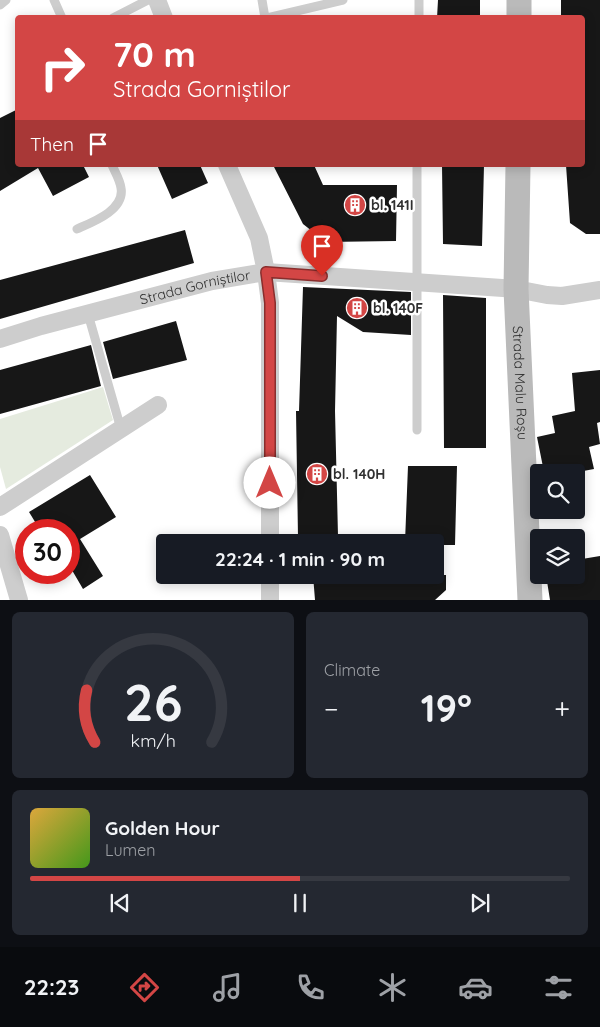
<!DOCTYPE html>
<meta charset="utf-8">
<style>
:root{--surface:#171b24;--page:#242831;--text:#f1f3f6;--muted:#9ea1a6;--line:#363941;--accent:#d34645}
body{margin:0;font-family:Quicksand,sans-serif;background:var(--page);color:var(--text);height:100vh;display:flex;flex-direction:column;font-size:19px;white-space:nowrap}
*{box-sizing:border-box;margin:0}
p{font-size:16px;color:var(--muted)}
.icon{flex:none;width:28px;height:28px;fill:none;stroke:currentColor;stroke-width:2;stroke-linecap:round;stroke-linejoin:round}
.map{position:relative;height:600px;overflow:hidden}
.panel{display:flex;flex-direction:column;gap:12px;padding:12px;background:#0d0f14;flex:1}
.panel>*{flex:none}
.guide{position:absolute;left:15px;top:15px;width:570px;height:152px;border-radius:5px;box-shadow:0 2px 12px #0003;background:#d34645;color:#fff;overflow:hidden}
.controls{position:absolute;left:530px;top:464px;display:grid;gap:10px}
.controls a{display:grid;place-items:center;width:55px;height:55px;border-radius:5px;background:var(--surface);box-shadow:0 2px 12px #0003;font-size:25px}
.speed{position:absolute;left:15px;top:519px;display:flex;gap:10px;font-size:25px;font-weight:700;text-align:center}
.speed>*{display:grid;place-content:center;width:65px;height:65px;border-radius:50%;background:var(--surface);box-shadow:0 2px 12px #0003;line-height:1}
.speed .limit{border:8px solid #d22;background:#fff;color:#111}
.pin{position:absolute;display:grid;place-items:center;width:42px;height:42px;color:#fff;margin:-51px -21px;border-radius:50% 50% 50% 0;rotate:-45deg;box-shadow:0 0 5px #0007}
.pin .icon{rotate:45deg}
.me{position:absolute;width:55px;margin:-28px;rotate:0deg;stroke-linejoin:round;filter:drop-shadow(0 0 4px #0008)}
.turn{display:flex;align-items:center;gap:18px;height:105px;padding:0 15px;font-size:22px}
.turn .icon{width:65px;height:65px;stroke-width:2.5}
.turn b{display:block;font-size:35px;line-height:42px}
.then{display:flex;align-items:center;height:48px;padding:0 15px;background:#0003;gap:10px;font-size:19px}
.big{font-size:38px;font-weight:700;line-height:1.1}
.panel .card{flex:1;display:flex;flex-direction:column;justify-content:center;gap:8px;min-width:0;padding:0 18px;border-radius:8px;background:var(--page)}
.panel .dial{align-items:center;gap:0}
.dial svg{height:130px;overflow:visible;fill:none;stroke:var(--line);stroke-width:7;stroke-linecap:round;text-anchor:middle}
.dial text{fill:var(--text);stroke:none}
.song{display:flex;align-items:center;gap:15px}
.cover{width:60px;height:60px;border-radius:8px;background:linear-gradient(135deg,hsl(40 70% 55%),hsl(100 70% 35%))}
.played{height:5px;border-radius:2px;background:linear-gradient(90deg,var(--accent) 50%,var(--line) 50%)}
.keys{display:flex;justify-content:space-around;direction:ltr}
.heat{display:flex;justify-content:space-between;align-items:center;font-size:28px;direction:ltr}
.panel .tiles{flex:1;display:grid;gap:12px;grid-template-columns:1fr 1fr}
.card:last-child{grid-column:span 2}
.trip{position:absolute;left:156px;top:534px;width:288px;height:50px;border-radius:5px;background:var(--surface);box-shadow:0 2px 12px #0003;font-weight:700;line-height:50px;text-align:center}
.tab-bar{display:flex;height:80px;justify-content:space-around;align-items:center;background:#090b0e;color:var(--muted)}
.tab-bar .icon{width:35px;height:35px}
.tab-bar .current{color:var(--accent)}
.tab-bar b{font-size:22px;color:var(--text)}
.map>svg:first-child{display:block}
.green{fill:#e5ebdf}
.building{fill:#171717}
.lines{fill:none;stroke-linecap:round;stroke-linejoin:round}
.lane{stroke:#cdcdcd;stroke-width:9}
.street{stroke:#cdcdcd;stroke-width:18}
.secondary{stroke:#bababa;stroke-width:25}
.route-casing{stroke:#892e2d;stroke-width:12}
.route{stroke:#d34645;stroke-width:9}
.labels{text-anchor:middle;stroke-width:5;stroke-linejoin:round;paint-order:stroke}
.poi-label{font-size:14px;font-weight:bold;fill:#303030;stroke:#fff;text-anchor:start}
.street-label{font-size:14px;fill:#303030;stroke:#fff}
</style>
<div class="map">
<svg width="600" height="600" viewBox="0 0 600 600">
<rect width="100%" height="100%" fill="#fff"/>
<path class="green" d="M103,387L113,420L6,489L0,467V419Z"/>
<path class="building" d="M438,0H480V18H437Z
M561,0H600V234H586L570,223L566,165H582V18H561Z
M18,109V165H83L89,177L53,196L38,168L0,191V118Z
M157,165H200L208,183L172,199Z
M273,165H314L323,185H397L396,241L326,242L303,224Z
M442,165H484L482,246L443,244Z
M185,230L194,263L0,319V280Z
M303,287L411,292V335L363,332L337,316L335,411L338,536L298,537L296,411H299Z
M443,295L486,298V448H444Z
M176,321L187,360L113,379L103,342Z
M91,345L101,386L0,414V370Z
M600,370V422L597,423L600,444L589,447L594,469L578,472H544L537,437L555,433L552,416L575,411L572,373Z
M408,466H457L455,545H435V542H405Z
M90,475L116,517L80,539L103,576L83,589L69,565V530H40L29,512Z
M600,556V600H550L546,575H576V560Z
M313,575H446V590L435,600H315Z"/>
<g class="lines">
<path class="lane" d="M54,0L62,18
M262,0L265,18
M0,5L6,0
M113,18L148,0
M267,18L343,0
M419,18V0
M77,229C93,222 125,210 121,188C120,180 115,172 112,165
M88,314L121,429
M417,430V165"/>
<g class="street">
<path d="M157,0L164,18"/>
<path d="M227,165L259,238L266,272L270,303V542"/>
<path id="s1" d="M0,339L41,326L212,281L266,272L516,289L547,295L562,296L600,290"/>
<path d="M0,507L158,405"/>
<path d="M0,535L19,600"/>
<path d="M270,575V600"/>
</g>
<g class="secondary">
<path d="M519,18V0"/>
<path id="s2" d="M518,165L516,289L530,600"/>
</g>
</g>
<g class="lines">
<g class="route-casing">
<path id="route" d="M270,483V303L266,272L322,276"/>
</g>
<use href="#route" class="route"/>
</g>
<defs>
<g id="building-disc" transform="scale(1.125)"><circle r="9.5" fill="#d34645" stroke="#fff"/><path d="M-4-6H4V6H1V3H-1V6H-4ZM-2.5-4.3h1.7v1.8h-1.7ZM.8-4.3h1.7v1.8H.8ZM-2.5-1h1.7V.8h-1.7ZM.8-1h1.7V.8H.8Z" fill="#fff"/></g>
</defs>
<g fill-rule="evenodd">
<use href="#building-disc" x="355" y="205"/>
<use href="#building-disc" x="357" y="308"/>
<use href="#building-disc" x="317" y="474"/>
</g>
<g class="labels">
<g class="poi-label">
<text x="371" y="210">bl. 141I</text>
<text x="373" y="313">bl. 140F</text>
<text x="333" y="479">bl. 140H</text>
</g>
<g class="street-label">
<text dy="5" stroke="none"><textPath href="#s1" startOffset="202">Strada Gorniștilor</textPath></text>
<text dy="5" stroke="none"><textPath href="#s2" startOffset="218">Strada Malu Roșu</textPath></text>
</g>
</g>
</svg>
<div class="controls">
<a><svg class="icon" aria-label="search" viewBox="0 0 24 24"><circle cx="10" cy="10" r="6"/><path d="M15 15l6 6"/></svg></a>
<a><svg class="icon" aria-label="layers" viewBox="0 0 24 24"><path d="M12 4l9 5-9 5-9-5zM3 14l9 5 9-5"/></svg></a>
</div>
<div class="speed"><div class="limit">30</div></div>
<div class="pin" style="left:322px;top:276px;background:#d93025"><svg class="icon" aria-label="arrive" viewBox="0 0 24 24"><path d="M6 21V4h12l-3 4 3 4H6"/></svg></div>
<svg class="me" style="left:270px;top:483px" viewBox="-20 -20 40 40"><circle r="19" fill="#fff"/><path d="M0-13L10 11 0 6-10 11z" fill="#d34645"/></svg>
<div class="trip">22:24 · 1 min · 90 m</div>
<div class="guide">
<div class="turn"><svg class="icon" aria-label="right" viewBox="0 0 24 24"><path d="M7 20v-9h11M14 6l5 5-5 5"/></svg><div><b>70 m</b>Strada Gorniștilor</div></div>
<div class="then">Then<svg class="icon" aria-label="arrive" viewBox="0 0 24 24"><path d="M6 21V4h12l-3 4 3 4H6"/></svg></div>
</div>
</div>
<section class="panel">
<div class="tiles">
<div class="card dial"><svg viewBox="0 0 100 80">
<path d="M14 69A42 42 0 1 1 86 69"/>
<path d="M14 69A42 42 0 0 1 9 37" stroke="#d34645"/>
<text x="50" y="56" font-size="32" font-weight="700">26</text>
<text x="50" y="72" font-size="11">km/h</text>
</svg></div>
<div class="card"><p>Climate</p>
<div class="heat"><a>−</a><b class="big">19°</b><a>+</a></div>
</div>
<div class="card">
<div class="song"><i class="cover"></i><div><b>Golden Hour</b><p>Lumen</p></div></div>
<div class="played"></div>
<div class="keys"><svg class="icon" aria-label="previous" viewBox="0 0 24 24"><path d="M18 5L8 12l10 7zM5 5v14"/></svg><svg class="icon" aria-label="pause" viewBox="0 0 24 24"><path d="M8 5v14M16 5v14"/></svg><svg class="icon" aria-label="next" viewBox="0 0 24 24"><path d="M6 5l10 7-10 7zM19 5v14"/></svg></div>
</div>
</div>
</section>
<nav class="tab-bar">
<b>22:23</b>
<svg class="icon current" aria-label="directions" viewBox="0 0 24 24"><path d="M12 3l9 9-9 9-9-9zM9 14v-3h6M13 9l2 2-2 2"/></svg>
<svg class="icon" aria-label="music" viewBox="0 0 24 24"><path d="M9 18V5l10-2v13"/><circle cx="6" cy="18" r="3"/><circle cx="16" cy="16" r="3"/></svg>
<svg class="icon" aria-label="phone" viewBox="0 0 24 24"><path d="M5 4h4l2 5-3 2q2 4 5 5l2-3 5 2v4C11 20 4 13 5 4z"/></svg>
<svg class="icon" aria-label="climate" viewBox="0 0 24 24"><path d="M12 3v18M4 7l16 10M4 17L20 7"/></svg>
<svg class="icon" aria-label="car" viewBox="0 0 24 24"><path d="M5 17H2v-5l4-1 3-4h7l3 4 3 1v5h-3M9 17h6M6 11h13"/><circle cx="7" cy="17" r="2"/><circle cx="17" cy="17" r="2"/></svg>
<svg class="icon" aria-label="filters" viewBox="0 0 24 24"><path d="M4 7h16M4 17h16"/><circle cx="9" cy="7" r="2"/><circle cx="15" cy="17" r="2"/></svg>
</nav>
